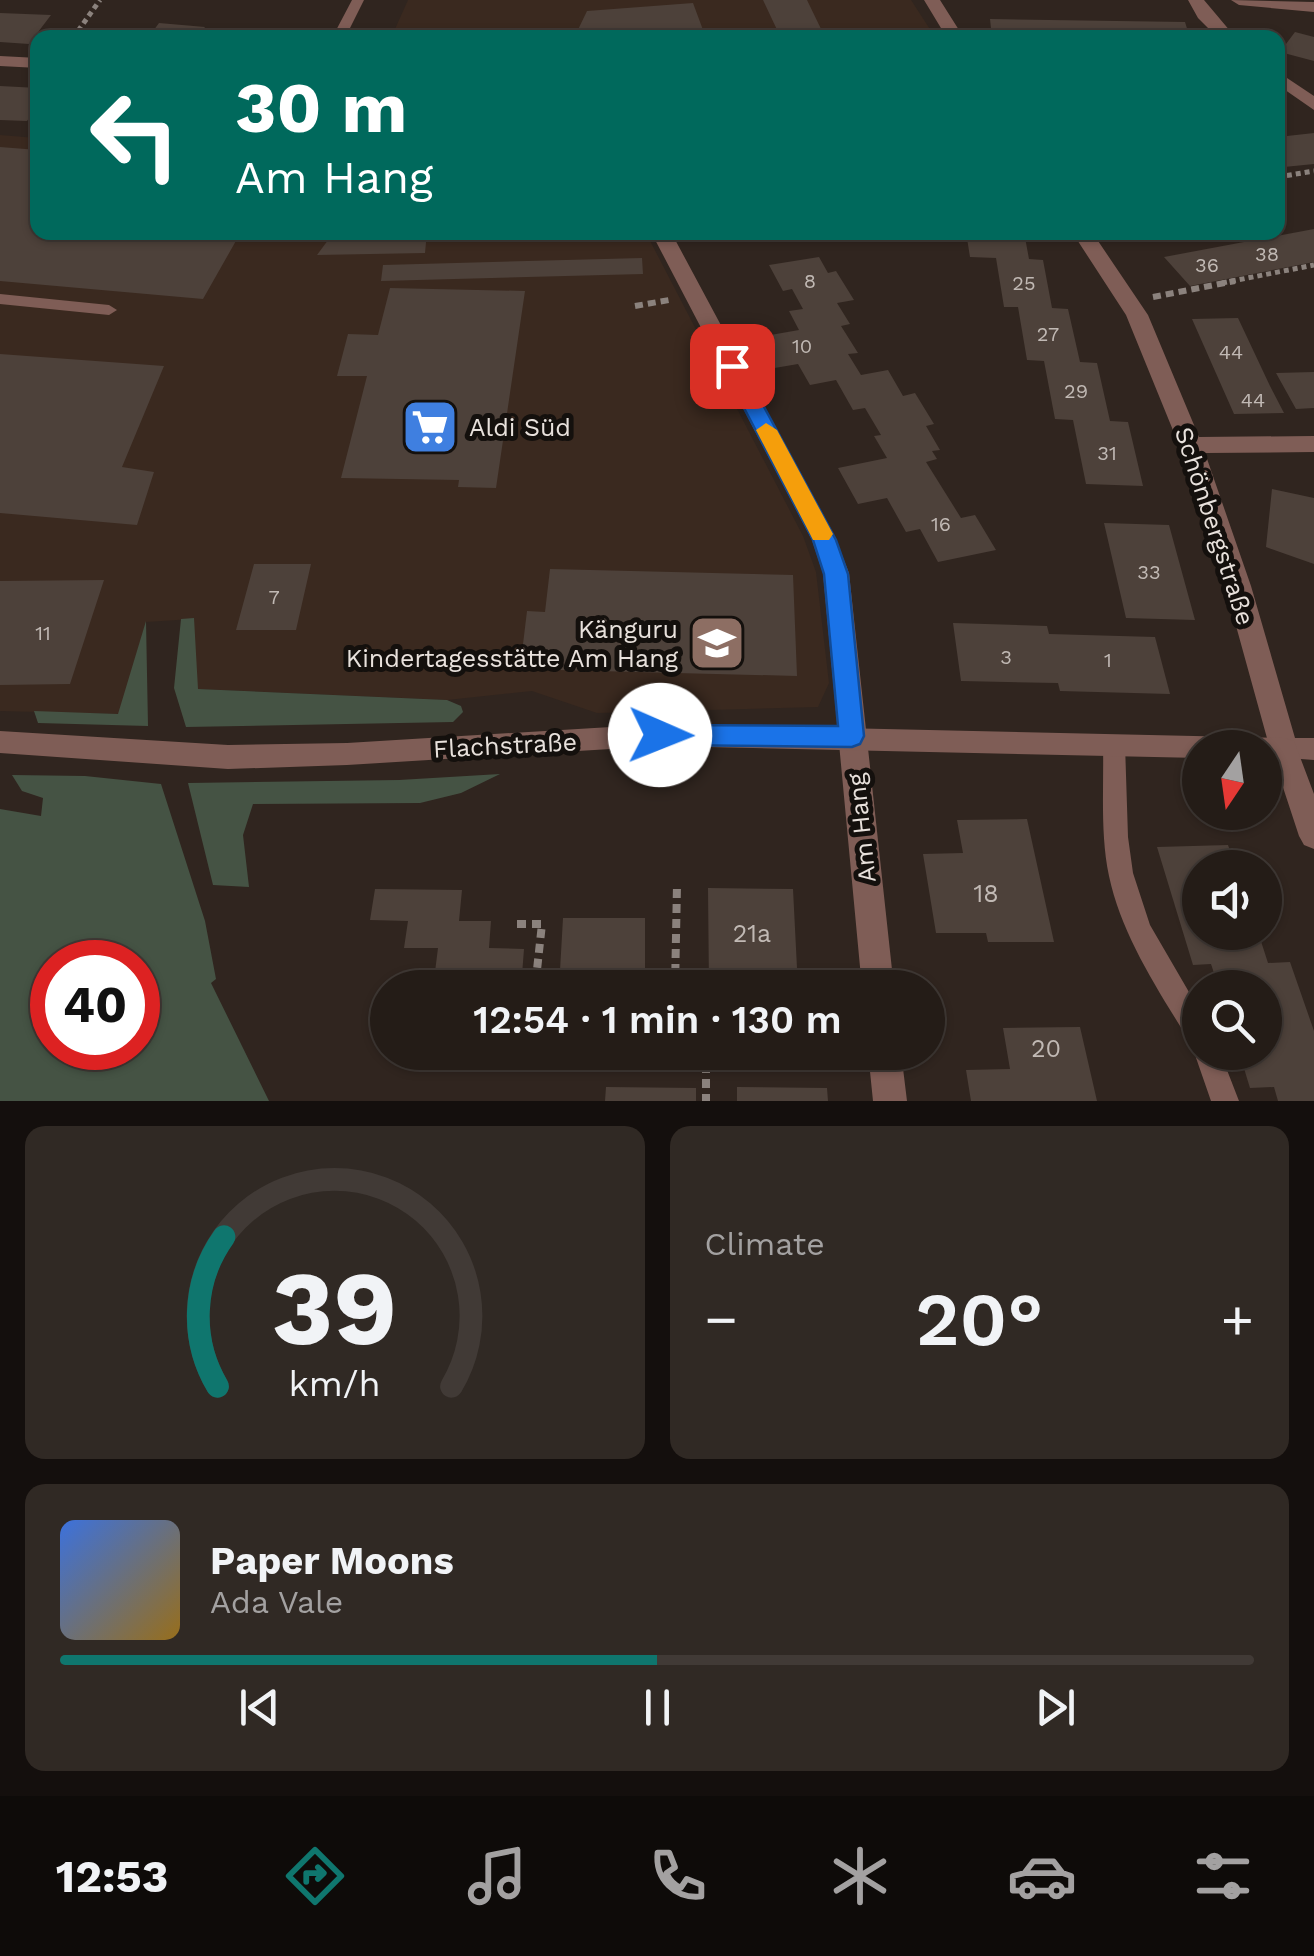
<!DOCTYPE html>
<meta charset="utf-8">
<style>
:root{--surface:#241c17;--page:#302924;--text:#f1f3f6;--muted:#a3a1a1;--line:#413a36;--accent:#0f766e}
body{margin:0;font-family:"Work Sans",sans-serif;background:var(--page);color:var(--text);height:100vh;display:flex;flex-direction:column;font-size:38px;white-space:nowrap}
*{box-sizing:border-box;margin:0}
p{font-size:32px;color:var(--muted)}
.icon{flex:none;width:55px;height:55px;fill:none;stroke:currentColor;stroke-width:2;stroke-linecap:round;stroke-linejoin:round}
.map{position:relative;height:1101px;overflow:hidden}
.panel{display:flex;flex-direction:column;gap:25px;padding:25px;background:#140f0d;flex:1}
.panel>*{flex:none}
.banner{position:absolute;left:30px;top:30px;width:1255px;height:210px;border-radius:20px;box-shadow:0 2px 8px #0004,0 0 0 2px var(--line);background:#00695c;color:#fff;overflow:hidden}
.needle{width:65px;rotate:193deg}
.fabs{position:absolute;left:1182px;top:730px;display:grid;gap:20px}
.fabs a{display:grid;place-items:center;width:100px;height:100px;border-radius:50%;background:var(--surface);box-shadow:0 2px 8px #0004,0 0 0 2px var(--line);font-size:50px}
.speed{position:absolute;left:30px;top:940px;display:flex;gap:20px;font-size:50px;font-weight:700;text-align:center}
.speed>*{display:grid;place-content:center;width:130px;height:130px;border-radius:50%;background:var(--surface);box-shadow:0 2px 8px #0004,0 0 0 2px var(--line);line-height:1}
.speed .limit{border:15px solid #d22;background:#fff;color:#111}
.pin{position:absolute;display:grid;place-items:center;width:85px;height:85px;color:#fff;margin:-42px;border-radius:20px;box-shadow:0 5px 15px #0006}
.me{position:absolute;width:110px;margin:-55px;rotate:91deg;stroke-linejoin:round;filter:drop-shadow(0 0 8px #0008)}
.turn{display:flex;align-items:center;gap:35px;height:210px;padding:0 40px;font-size:45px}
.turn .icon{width:130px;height:130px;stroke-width:2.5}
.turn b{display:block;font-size:70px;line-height:85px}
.big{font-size:75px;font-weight:600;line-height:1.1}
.panel .tile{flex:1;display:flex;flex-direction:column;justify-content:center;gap:15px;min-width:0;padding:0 35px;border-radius:20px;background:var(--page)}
.panel .dial{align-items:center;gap:0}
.dial svg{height:260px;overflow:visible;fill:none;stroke:var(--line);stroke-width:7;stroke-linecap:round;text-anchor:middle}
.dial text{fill:var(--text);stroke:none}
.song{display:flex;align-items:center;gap:30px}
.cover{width:120px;height:120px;border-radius:15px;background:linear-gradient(135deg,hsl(220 70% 55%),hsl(40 70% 35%))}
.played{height:10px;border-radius:5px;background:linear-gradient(90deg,var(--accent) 50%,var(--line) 50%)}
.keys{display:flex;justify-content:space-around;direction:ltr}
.heat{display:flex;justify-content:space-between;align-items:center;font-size:55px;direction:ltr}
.panel .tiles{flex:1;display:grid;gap:25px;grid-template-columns:1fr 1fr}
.tile:last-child{grid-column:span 2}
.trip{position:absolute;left:370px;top:970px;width:575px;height:100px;border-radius:50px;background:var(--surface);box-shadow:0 2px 8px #0004,0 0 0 2px var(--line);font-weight:600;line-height:100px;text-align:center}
.tabs{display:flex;height:160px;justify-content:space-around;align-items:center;background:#0e0b09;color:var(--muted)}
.tabs .icon{width:70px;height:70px}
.tabs .active{color:var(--accent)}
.tabs b{font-size:45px;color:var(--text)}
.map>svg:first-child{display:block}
.built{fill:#3a291f}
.green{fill:#455344;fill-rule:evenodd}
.building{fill:#4d413a}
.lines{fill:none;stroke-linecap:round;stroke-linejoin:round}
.path-far2{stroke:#8b827d;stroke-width:5;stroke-dasharray:5 4;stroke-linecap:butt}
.path-far1{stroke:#8b827d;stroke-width:6;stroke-dasharray:8 5;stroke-linecap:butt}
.path{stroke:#8b827d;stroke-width:8;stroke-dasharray:9 6;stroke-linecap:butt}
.service{fill:#7f5d56;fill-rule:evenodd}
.minor{fill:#7f5d56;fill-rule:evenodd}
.tertiary{fill:#7f5d56;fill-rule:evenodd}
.route{fill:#1a73e8;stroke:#114b97;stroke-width:2.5}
.slow{fill:#f59e0b}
.labels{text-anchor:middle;stroke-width:10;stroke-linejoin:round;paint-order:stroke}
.number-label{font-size:20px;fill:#c1b9b4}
.poi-label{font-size:25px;fill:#e8e1dc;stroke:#14100d;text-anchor:start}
.street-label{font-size:25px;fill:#e8e1dc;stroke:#14100d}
.near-number-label{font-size:25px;fill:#c1b9b4}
</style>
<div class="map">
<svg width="1314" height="1101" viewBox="0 0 1314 1101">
<rect width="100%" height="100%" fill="#30251f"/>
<path class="built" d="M408,0H911L935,37L391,38Z
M0,135L37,138L38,232L646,233L803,536L816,572L829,683L818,707L597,713L532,691L447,700L197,689L193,619L146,622L119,714L0,711Z"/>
<path class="green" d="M194,618L198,689L447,700L461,706L463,712L453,722L186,727L174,688L181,619Z
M146,621L148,726L38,723L34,711L118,714Z
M500,774L461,793L420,803L253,804L243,835L249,887L213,885L188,783L399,780Z
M12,775L85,776L161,784L205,921L216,979L211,983L269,1101H0V809L41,816L43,798L22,791ZM138,962V1048H52V962Z"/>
<path class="building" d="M763,0H807L822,31L779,34Z
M693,3L706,38H574L587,11Z
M0,13L51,15L29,44L0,42Z
M990,19L1185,22L1190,38H992Z
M159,23L205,27L197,38H148Z
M1295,32L1314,37V61L1280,52Z
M0,86L38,88V106L27,121L0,120Z
M1314,133V164L1284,167L1278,160V137Z
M0,147L38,150V232H241L203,299L0,281Z
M1314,229V262L1190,286L1164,257Z
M334,232H427L425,253L317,255Z
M966,232H1024L1029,259L1043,260L1052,308L1068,309L1080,362L1097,363L1110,421L1128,422L1143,486L1086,484L1073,420L1055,419L1044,361L1027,360L1018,307H1004L996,258L970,257Z
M819,257L828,273L836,271L854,300L837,303L850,324L841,326L858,353L848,354L861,375L888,370L903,396L915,393L934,424L926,426L940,450L932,451L937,459L926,462L961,518L975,515L996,550L938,562L920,529L906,532L887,498L858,504L838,468L887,458L874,436L881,435L865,408L853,410L836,380L810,385L798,364L763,370L747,339L799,330L789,311L803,309L792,289L783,291L769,265Z
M642,258L643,274L381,281L383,265Z
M390,288L525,291L496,488L458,487L459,480L341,478L367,376H337L348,334L378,335Z
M1238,318L1270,386L1284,413L1234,414L1192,319Z
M0,354L164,366L122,467L154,472L137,525L0,513Z
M1314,372V408L1296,409L1276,373Z
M1272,489L1314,498V564L1266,547Z
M1104,523L1169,525L1195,620L1126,618Z
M254,564H311L296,630H236Z
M550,569L793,575L797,676L520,669L527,611L545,612Z
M104,580L70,684L0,685V581Z
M953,623L1047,626L1049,634L1155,637L1170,694L1060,691L1058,683L961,681Z
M1027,819L1054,942H988L986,933H936L923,854L963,853L957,820Z
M1228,845L1236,868H1200V932H1258L1268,963L1290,962L1314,1031V1101H1278L1274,1087L1250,1088L1239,1052H1265V988H1219L1211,964L1193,965L1157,847Z
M708,888L793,889L798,988H709Z
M375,889L462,890L459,921H491L489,948L524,949L521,988H433L438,948H404L408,921L370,920Z
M563,918H645V988H559Z
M1080,1027L1097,1101H971L966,1070L1010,1069L1003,1028Z
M606,1087L696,1088V1101H605Z
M737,1087L827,1088L828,1101H737Z"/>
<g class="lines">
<path class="path-far2" d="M73,38L100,0
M1278,177L1314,171
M1222,283L1314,265"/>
<path class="path-far1" d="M1153,297L1235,281
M635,306L669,300"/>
<path class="path" d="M517,924H542L535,988
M675,988L677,885
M674,1052V1064
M526,1062L527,1052
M706,1064V1101"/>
<path class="service" d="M352,0H364L345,38H332Z
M0,294L109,305L117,310L109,315L0,304Z
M1114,735L1122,738L1125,744L1128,837L1133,873L1150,925L1200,1011V1052H1220L1239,1101H1211L1194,1052L1196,1046L1191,1044C1159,991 1122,937 1109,876C1100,833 1104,788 1103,744L1106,738Z"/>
<path class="minor" d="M924,0H940L964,38H947Z
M1188,0H1204L1236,38H1218L1198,18Z
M1231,0L1314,2V12L1239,5Z
M0,56L38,58V68L0,66Z
M1278,72L1314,96V110L1278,85Z
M651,232H671L836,540L849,573L894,988H862L823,573L812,540Z
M1072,232H1092L1148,315L1199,437L1314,436V452L1205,453L1251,586L1295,738H1314V760L1274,757L1270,749L1225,586L1179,445L1126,315Z
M868,1052H901L907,1101H873Z"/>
<path class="tertiary" d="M660,724L1284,738L1294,741L1314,794V849L1304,845L1299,836L1274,760L1265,759V748H1200V758L660,746L347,765L228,769L0,753V731L228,745L347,743Z"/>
</g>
<path class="route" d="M732,360L742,366L836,540L848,574L864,736L860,744L852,747L660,745L651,742L647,735L651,728L660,725L838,726L824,574L813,540L722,366Z"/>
<path class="slow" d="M766,423L777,430L833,534L829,540H813L810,534L756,430Z"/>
<defs>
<g id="supermarket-square" transform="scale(2.875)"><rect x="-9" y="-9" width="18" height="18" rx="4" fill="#3f7fe0" stroke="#14100d"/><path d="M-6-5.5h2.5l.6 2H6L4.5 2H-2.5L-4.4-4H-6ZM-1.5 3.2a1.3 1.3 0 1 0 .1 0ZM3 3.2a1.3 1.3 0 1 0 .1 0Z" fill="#fff"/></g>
<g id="school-square" transform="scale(2.875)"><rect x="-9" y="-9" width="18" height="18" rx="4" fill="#8d6e63" stroke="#14100d"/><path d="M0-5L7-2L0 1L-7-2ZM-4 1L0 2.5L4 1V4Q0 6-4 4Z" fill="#fff"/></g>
</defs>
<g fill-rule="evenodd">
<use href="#supermarket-square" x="430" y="427"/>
<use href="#school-square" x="717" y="643"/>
</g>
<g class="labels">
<g class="number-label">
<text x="1267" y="261">38</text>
<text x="1207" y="272">36</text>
<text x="810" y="288">8</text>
<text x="1024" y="290">25</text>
<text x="1048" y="341">27</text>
<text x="802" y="353">10</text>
<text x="1231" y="359">44</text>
<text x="1076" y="398">29</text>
<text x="1253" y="407">44</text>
<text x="1107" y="460">31</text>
<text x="941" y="531">16</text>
<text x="1149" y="579">33</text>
<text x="274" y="604">7</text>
<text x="43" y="640">11</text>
<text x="1006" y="664">3</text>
<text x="1108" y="667">1</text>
</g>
<g class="poi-label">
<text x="469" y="436">Aldi Süd</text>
<text x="678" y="638" text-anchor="end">Känguru<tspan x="678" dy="29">Kindertagesstätte Am Hang</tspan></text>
</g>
<g class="street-label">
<text transform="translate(1215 526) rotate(72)" y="9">Schönbergstraße</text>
<text transform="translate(505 745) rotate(-3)" y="9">Flachstraße</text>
<text transform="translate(861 828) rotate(-96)" y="9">Am Hang</text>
</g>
<g class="near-number-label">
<text x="986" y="902">18</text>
<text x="752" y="942">21a</text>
<text x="1046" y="1057">20</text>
</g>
</g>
</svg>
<div class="fabs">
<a><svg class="needle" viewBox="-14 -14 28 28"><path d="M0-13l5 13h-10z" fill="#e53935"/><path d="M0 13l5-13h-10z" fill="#a3a1a1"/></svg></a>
<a><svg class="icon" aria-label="sound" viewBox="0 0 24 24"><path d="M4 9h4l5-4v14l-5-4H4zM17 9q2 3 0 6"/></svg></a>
<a><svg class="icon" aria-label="search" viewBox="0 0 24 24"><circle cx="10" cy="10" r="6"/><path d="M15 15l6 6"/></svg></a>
</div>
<div class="speed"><div class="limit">40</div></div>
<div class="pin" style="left:732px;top:366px;background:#d93025"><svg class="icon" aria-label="arrive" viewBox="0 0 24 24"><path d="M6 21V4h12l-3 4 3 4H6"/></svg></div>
<svg class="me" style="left:660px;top:735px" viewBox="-20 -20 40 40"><circle r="19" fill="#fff"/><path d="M0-13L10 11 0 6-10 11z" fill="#1a73e8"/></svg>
<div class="trip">12:54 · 1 min · 130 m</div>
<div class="banner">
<div class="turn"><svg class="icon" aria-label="left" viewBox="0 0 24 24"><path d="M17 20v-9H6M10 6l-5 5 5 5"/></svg><div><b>30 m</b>Am Hang</div></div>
</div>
</div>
<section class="panel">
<div class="tiles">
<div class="tile dial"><svg viewBox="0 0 100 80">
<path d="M14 69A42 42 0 1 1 86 69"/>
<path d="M14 69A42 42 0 0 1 16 23" stroke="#0f766e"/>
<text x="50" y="56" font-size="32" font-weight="700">39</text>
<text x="50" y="72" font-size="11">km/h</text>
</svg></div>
<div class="tile"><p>Climate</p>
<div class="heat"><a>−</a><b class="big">20°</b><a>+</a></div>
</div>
<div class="tile">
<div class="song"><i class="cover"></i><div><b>Paper Moons</b><p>Ada Vale</p></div></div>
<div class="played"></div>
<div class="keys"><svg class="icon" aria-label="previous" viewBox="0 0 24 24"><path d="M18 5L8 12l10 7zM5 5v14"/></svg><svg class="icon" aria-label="pause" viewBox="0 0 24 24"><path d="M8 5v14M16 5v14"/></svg><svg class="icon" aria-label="next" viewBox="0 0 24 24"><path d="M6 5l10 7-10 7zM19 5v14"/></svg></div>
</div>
</div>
</section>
<nav class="tabs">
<b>12:53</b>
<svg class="icon active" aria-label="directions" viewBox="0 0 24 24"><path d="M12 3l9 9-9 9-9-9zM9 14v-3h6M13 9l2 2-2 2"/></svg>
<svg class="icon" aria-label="music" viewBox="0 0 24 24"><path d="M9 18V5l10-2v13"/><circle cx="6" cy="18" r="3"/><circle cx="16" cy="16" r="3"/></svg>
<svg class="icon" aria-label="phone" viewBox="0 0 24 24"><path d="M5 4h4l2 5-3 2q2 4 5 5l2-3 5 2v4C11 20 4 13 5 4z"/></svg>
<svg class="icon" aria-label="climate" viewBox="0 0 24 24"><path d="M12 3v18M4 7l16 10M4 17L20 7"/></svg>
<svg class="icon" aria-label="car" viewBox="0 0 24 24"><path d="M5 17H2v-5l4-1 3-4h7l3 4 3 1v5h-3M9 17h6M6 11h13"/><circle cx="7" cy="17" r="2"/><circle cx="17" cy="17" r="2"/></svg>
<svg class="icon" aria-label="filters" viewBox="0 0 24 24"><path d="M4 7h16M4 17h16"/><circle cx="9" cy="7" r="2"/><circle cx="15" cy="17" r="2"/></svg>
</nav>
